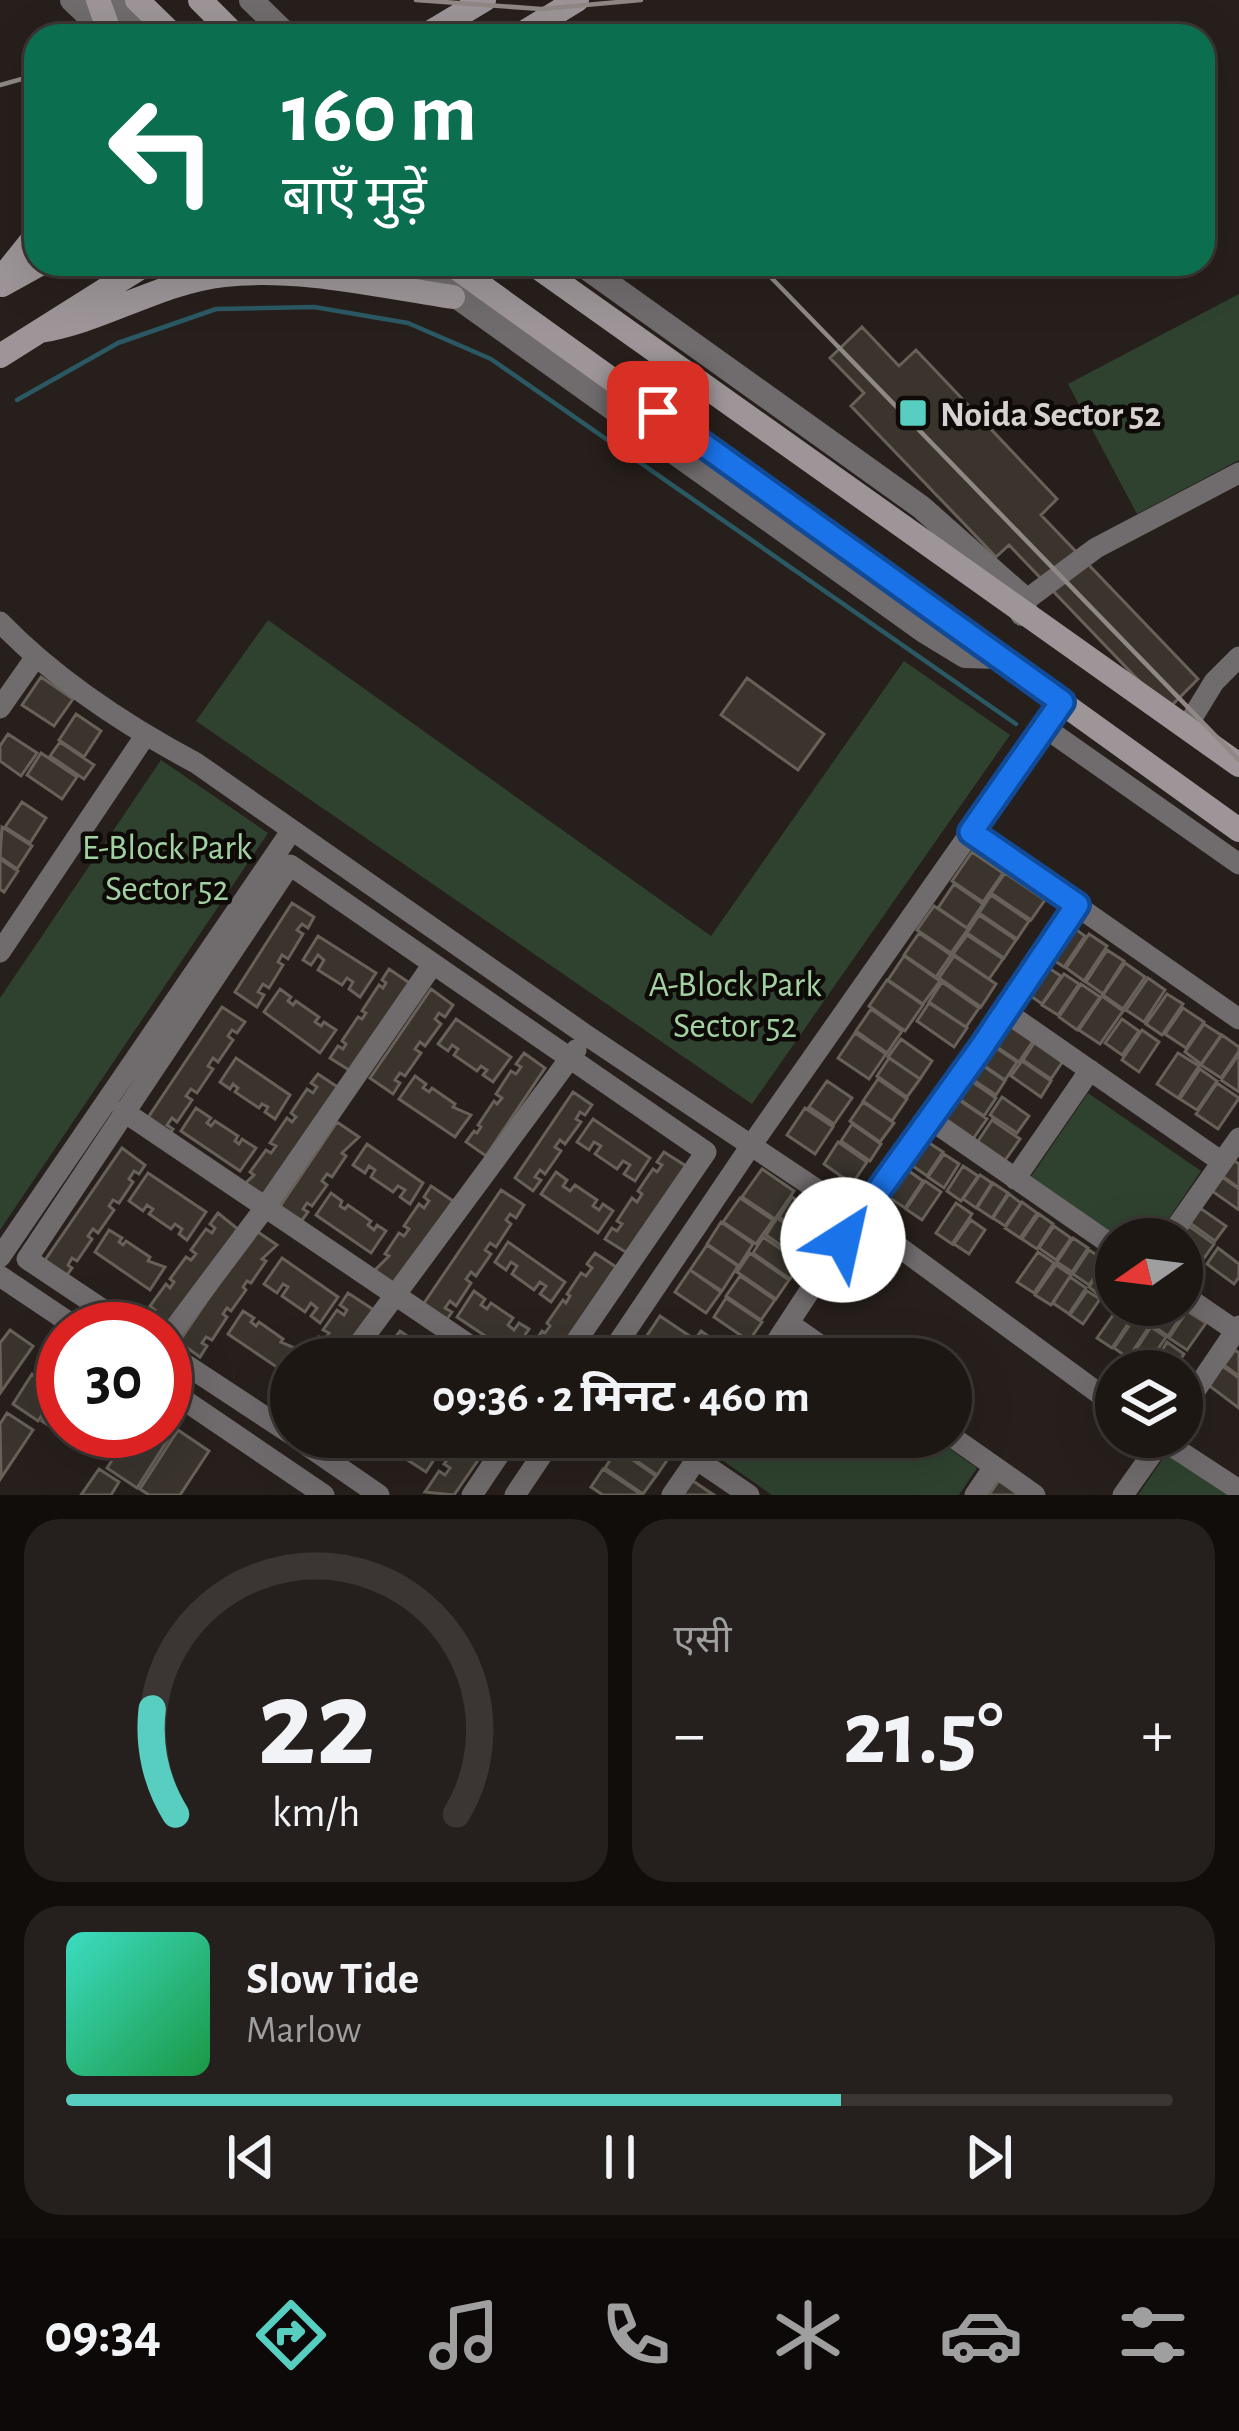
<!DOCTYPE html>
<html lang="hi">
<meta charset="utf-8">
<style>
:root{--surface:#1d1714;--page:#25201d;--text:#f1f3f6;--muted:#a09fa0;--line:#3b3634;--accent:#58cec0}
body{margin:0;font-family:"Alegreya Sans","Noto Sans Devanagari",sans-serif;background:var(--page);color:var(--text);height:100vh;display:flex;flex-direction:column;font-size:45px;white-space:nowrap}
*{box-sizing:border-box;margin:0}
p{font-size:39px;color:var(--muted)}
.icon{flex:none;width:66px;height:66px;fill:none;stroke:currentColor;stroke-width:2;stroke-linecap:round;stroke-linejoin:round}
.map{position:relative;height:1495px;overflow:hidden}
.sheet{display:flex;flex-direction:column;gap:24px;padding:24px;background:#100d0b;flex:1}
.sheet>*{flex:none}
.banner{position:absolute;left:24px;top:24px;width:1191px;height:252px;border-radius:36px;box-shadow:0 12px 48px #0002,0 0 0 3px var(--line);background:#0b6e4f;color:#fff;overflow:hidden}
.needle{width:78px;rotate:256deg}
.controls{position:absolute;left:1095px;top:1218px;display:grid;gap:24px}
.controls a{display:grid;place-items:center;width:108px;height:108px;border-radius:50%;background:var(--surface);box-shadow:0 12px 48px #0002,0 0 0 3px var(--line);font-size:60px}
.speed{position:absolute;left:36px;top:1302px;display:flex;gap:24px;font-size:60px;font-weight:700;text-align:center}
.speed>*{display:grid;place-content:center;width:156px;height:156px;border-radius:50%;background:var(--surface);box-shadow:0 12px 48px #0002,0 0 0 3px var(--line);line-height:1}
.speed .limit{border:18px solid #d22;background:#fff;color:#111}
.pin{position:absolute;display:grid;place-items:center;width:102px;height:102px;color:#fff;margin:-51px;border-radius:24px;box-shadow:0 6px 18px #0006}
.me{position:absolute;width:132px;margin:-66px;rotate:35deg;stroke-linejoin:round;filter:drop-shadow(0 0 9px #0008)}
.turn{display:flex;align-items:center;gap:42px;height:252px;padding:0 60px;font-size:54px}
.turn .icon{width:156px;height:156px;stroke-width:2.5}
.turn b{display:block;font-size:84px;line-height:102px}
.big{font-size:90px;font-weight:700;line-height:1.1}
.sheet .tile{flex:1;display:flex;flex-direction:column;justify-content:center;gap:18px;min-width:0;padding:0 42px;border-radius:36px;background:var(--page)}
.sheet .dial{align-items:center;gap:0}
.dial svg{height:312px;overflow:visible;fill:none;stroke:var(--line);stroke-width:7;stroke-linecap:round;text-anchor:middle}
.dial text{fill:var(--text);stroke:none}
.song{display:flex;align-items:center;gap:36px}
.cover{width:144px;height:144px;border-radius:18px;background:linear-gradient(135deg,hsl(170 70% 55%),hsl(140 70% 35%))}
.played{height:12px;border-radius:6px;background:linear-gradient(90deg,var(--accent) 70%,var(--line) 70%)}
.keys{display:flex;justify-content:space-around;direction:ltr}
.heat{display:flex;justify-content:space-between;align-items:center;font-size:66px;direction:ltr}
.sheet .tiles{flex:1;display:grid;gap:24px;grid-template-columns:1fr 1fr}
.tile:last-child{grid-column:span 2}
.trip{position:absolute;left:270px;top:1338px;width:702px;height:120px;border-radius:60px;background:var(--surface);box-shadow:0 12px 48px #0002,0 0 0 3px var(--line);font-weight:700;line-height:120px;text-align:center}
.dock{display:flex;height:192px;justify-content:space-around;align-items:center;background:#0c0908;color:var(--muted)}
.dock .icon{width:84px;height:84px}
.dock .active{color:var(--accent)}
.dock b{font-size:54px;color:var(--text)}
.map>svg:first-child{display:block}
.green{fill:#2f422f}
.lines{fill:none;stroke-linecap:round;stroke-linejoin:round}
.stream{stroke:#2b5963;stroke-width:4.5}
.building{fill:#3a342d;stroke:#676159;stroke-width:3}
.minor{stroke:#706b6d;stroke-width:21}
.tertiary{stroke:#706b6d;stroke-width:24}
.secondary{stroke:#9d9598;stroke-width:24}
.rail{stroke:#8f8885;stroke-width:4.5}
.route-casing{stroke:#114b97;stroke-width:30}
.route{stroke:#1a73e8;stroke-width:21}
.poi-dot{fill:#58cec0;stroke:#0e0a08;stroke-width:4.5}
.labels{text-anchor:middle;stroke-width:9;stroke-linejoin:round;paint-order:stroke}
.poi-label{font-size:36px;font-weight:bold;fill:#d8d2cf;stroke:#0e0a08;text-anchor:start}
.park-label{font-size:36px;fill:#a2d1a1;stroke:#0e0a08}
</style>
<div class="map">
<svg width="1239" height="1495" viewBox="0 0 1239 1495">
<rect width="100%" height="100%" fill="#271f1b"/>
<path class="green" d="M1239,294V460L1137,514L1068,384Z
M268,620L711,936L904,661L1010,735L752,1104L196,721Z
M161,760L268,833L0,1230V998Z
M1088,1093L1201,1171L1155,1239H1118L1030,1178Z
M728,1437H933L977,1468L959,1495H772L715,1455Z
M1170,1448L1231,1495H1138Z"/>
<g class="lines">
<path class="stream" d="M17,400L118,343L216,309L314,307L408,323L491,359L1016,724"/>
</g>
<path class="building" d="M862,327L899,366L916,350L1057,499L1041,515L1198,679L1167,710L1009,545L996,557L851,406L864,393L830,358Z
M41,677L73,699L54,726L22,705Z
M747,678L824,734L798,770L721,715Z
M76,714L101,731L84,757L59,740Z
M8,734L37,753L21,776L0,761V746Z
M60,742L94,765L84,779L50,756Z
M41,753L77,777L62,799L27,775Z
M22,802L46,818L30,843L5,827Z
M2,827L32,846L17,869L0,857Z
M972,852L1003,873L983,902L952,881Z
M0,859L18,871L4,892L0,889Z
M1005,873L1045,900L1031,920L991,893Z
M954,884L983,904L967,928L938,908Z
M991,895L1029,921L1017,939L979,913Z
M292,903L314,917L308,928L302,924L297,930L303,934L288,959L282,955L278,962L283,965L269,988L263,984L258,992L264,995L257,1007L235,992Z
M934,906L968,929L951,953L917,930Z
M979,915L1016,940L1004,958L967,933Z
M1067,923L1085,936L1064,967L1046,955Z
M919,933L951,955L936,977L904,955Z
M1089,934L1107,946L1084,981L1066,968Z
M967,935L1003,959L989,979L953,954Z
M318,936L376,973L360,997L349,989L353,982L347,978L342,985L318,970L324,960L318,955L311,965L303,960Z
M1107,950L1124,961L1103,994L1086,982Z
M904,956L940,981L923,1004L888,980Z
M954,956L996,984L981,1007L939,978Z
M1125,963L1145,977L1123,1009L1103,995Z
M1044,965L1061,976L1042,1004L1025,992Z
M389,969L411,984L352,1072L330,1058L338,1046L343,1049L346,1044L342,1041L358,1017L362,1019L366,1013L362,1011L379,985L383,988L386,983L382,980Z
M1064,974L1079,984L1058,1015L1042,1005Z
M1148,978L1165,990L1144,1022L1126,1010Z
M887,980L923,1005L905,1031L869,1006Z
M942,982L979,1008L966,1027L929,1002Z
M1081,984L1100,997L1077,1030L1059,1017Z
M280,989L291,997L288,1001L293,1005L296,1001L319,1017L315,1022L321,1026L324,1022L336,1030L320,1053L264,1012Z
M431,989L453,1005L445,1017L439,1013L435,1019L441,1024L425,1046L420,1042L415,1049L421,1053L405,1076L400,1073L395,1080L400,1083L393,1094L370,1078Z
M1167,994L1183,1004L1162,1035L1146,1024Z
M1102,996L1123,1011L1100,1044L1079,1030Z
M929,1003L967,1028L954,1047L917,1021Z
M222,1007L245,1022L237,1033L232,1030L228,1036L233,1040L218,1062L213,1058L208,1066L213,1069L197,1093L191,1089L186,1096L192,1100L177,1122L172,1118L167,1125L173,1129L167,1137L145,1122Z
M1183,1008L1204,1022L1186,1048L1165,1034Z
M871,1009L902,1031L887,1053L856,1031Z
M456,1019L511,1057L493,1082L483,1075L487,1070L481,1066L477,1071L454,1055L458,1049L452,1045L448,1051L438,1044Z
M1122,1019L1139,1031L1122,1055L1105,1043Z
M1204,1024L1221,1035L1201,1064L1185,1052Z
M1008,1025L1033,1041L1019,1062L994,1045Z
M1142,1030L1159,1042L1139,1072L1122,1060Z
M855,1033L886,1054L869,1079L838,1058Z
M1222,1035L1239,1047V1051L1221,1078L1201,1065Z
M901,1039L932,1061L920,1079L888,1057Z
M1035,1042L1063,1061L1051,1079L1023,1060Z
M992,1045L1017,1062L1005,1080L980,1063Z
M524,1053L545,1068L486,1156L466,1142L474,1131L477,1133L481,1127L478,1125L494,1101L497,1104L502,1098L496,1094L511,1071L516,1074L521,1067L516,1064Z
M1178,1053L1199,1066L1178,1098L1157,1084Z
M1239,1054V1092L1221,1080Z
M236,1058L290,1095L275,1119L265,1112L268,1107L262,1104L259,1108L235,1092L238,1088L233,1084L230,1089L220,1082Z
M889,1058L920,1079L907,1097L877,1076Z
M1022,1061L1051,1081L1041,1097L1011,1076Z
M982,1065L1005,1081L996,1095L972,1079Z
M1200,1069L1217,1081L1197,1110L1180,1099Z
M318,1074L339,1088L260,1203L239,1189L254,1175L250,1172L266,1150L271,1153L276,1146L270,1143L287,1118L292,1122L296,1117L291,1113L307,1089L313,1093L317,1087L311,1083Z
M415,1076L426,1084L423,1088L429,1092L432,1088L455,1104L453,1107L471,1115L455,1137L399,1099Z
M878,1079L907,1099L892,1121L863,1101Z
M968,1079L996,1098L984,1116L956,1097Z
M827,1081L852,1098L834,1124L809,1107Z
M1217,1083L1239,1098L1218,1129L1196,1114Z
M573,1092L592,1105L585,1115L580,1112L576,1119L581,1122L565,1144L560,1140L555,1147L561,1151L545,1174L540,1170L535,1177L541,1180L533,1191L515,1178Z
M1002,1097L1029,1116L1017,1133L990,1115Z
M959,1100L987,1119L970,1143L942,1124Z
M863,1102L894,1123L880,1142L850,1121Z
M196,1108L211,1118L207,1123L211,1126L215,1121L238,1136L235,1141L239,1144L242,1139L256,1148L240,1171L181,1131Z
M805,1108L833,1127L815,1154L787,1135Z
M593,1119L650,1158L635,1181L624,1174L630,1165L623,1161L617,1169L595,1154L601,1146L594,1142L589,1150L577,1142Z
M992,1120L1020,1139L1003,1163L976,1144Z
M337,1122L359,1137L342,1153L346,1156L332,1177L327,1174L322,1181L327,1185L312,1206L307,1203L303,1209L308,1212L300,1223L279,1208Z
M852,1124L881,1144L870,1161L841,1141Z
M923,1139L943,1152L927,1176L907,1162Z
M838,1142L867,1162L852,1184L824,1164Z
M367,1144L423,1183L410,1204L400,1197L405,1190L398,1186L393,1192L371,1177L375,1170L369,1166L365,1173L353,1165Z
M122,1148L145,1165L139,1174L134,1171L129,1179L133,1182L119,1203L113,1200L109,1206L114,1210L98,1233L93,1229L88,1236L92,1239L77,1261L72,1258L68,1265L72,1268L65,1278L43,1263Z
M664,1152L686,1166L627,1253L605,1239L612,1228L617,1231L622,1224L617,1221L632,1198L637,1202L642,1194L638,1191L653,1169L657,1172L662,1165L657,1162Z
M944,1154L959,1164L944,1188L928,1177Z
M1232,1159L1239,1164V1188L1221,1175Z
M963,1166L978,1176L961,1201L947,1191Z
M762,1169L794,1191L775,1219L742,1197Z
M906,1169L923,1181L905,1208L887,1196Z
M556,1172L567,1180L563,1186L570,1191L575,1185L597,1200L593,1206L599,1210L603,1204L613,1211L598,1233L541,1194Z
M148,1173L206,1212L187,1240L179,1234L182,1229L175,1224L171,1229L149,1214L153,1209L147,1205L143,1211L129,1201Z
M980,1175L992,1183L976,1208L963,1199Z
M1222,1177L1239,1189V1210L1212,1191Z
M925,1181L941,1192L922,1220L906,1209Z
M993,1183L1008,1193L992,1218L977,1208Z
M431,1186L453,1201L395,1287L373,1272L389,1256L385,1254L399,1233L404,1236L409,1229L404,1226L419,1204L424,1208L429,1201L424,1197Z
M501,1190L524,1205L516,1218L510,1214L506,1220L511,1224L496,1247L490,1243L485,1250L491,1254L476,1276L471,1272L466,1279L471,1283L456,1306L450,1301L445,1308L452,1312L445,1322L422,1306Z
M331,1193L342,1201L340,1206L345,1209L348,1205L371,1221L368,1225L374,1230L377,1225L386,1231L371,1253L316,1215Z
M1009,1194L1021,1203L1005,1226L993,1218Z
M792,1197L832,1224L818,1244L779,1217Z
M740,1198L773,1220L756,1244L723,1222Z
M1022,1202L1037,1213L1020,1238L1005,1228Z
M956,1203L972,1214L952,1244L936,1233Z
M1200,1208L1226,1226L1215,1241L1190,1223Z
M218,1213L239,1230L165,1329H144L137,1324L144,1314L150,1318L155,1310L150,1306L166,1284L170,1288L174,1282L170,1279L186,1257L191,1260L196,1254L191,1250L206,1229L212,1233L215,1228L210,1224Z
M1039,1214L1053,1224L1037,1249L1022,1239Z
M777,1218L816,1245L805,1262L766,1235Z
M971,1220L985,1230L969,1254L954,1244Z
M721,1222L753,1244L739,1266L707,1244Z
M1054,1226L1071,1238L1056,1260L1039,1248Z
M1189,1226L1214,1244L1204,1258L1179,1239Z
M109,1230L122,1238L119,1242L123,1245L126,1241L150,1257L148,1261L165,1267L150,1290L95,1252Z
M255,1230L277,1245L262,1259L266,1261L251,1283L247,1281L243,1287L246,1290L231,1311L227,1308L223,1314L227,1317L212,1340L206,1337L202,1343L207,1346L200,1357L179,1342Z
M763,1237L801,1263L790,1279L753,1253Z
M1073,1238L1088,1248L1072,1272L1057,1262Z
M508,1242L565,1282L551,1302L540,1294L546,1286L540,1282L534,1290L512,1274L517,1266L511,1262L506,1270L495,1262Z
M707,1245L738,1266L722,1291L690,1270Z
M1218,1248L1239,1264V1277L1234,1284L1207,1264Z
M1089,1250L1106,1261L1089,1285L1073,1274Z
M1038,1252L1054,1263L1034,1293L1017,1282Z
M595,1253L616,1267L554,1359H528L531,1356L527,1353L542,1331L545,1333L550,1326L547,1323L563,1300L566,1303L570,1296L567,1294L581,1273L586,1276L592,1268L587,1264Z
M750,1253L789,1280L776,1299L737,1272Z
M282,1258L338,1297L320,1323L311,1316L317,1308L311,1303L305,1312L282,1296L288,1287L283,1284L277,1293L264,1284Z
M1107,1260L1116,1267V1279L1103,1298L1089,1287Z
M1056,1265L1071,1275L1051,1305L1035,1295Z
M690,1270L721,1292L706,1313L675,1292Z
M740,1276L775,1300L761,1320L726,1296Z
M1070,1277L1086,1288L1069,1314L1053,1303Z
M474,1291L485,1299L481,1305L487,1309L491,1303L513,1318L508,1325L514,1330L519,1323L529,1329L512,1354L457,1317Z
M1087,1291L1100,1299L1083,1324L1070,1315Z
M348,1293L374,1310L340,1359H303L319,1337L324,1340L329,1333L323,1330L337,1310L344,1315L347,1310L340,1305Z
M726,1298L762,1322L749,1341L714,1317Z
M1122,1305H1144L1137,1316Z
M1146,1305H1168L1153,1327L1138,1316Z
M1170,1305L1186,1309L1168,1336L1155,1327Z
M1118,1308L1132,1318L1112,1348L1097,1338Z
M243,1311L254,1318L251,1322L256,1326L259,1322L283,1339L281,1342L299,1350L284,1372L228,1334Z
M1187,1311L1206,1323L1187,1350L1169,1338Z
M660,1316L691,1337L676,1359L644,1340Z
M1135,1317L1149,1327L1128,1358L1114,1348Z
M1151,1327L1166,1337L1146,1367L1131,1357Z
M10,1330L33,1346L1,1392L0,1343Z
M400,1331L420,1345L412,1355L379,1359Z
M701,1331L732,1353L729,1359H699L687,1351Z
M643,1342L669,1359H632Z
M1167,1342L1184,1354L1172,1371H1150Z
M1235,1350L1239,1353V1376L1224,1365Z
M1221,1365L1239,1378V1408L1207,1384Z
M32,1374L58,1391L38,1421L13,1404Z
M291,1377V1421L270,1407L280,1394L284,1397L288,1390L284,1387Z
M63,1388V1431H69L65,1436L42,1421Z
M7,1413L33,1430L1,1478L0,1424Z
M165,1424L174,1430L137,1488L107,1468L131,1431H165Z
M178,1430L209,1451L180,1495H149L140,1489Z
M71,1431H115L99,1455L69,1434Z
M322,1437H353H347L338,1458L318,1443Z
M372,1437H417L424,1442L422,1446L426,1449L428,1445L439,1452L426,1472Z
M467,1437H494L454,1495L425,1492L439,1471L445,1475L450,1468L444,1464L460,1442L465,1446L470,1439Z
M584,1437H622L610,1455Z
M625,1437H642L670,1456L657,1475L618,1448Z
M645,1437H683L671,1455Z
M617,1449L656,1476L643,1494L605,1468Z
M99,1469L119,1482L111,1495H81Z
M603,1469L642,1495H603L591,1487Z
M690,1479L714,1495H680Z
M999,1480L1021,1495H989Z"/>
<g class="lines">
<path class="minor" d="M1026,600L1096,548L1239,473
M0,622C56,680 125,725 196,763L586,1035L858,1217L1116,1406
M0,708L35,658
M1192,718L1214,682L1239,657
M1044,727L1239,864
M971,832L1239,1019
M0,952L145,736
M1006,1012L1222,1162
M123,1111L490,1359
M931,1120L1116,1248
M1015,1179L1090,1070
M1168,1239L1239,1138
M0,1257L292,830
M0,1276L79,1329
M1182,1294L1236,1331
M790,1324L840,1359
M132,1329L27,1259L290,865L706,1152L564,1359
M165,1341L264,1209L433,964
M165,1351L291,1434
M348,1359L576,1050
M607,1359L750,1147L1062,702
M765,1359L858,1217L931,1120L1077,905
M165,1387L324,1495
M1182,1410L1239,1326
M951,1436L1035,1495
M295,1437L379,1495
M1158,1437L1239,1490
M696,1459L749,1495
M472,1495L511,1437
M515,1495L554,1437
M672,1495L712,1437
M975,1495L994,1467
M1123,1495L1164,1437"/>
<path class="tertiary" d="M72,0L110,36
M108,0L146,36
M251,0L288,36
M411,264L924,631L965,656L999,657
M581,264L921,507L1026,600L1022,614"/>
<path class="secondary" d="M98,0L111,36
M137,0L174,36
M200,0L236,36
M424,36L484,0
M518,36L577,0
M451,264L1239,830
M533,264L1239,765
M0,280L36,235
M2,285L40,264
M40,331C103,321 160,282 224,275C300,267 378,286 453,297
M0,356L146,264"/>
<path class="rail" d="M416,0L541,9L641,0
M0,85L36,75
M758,264L1239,760"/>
</g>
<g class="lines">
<g class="route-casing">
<path id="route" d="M658,412L1062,702L971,832L1077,905L981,1048L843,1240"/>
</g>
<use href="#route" class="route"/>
</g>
<rect class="poi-dot" x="898" y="398" width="30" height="30" rx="6"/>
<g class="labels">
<g class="poi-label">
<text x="940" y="426">Noida Sector 52</text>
</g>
<g class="park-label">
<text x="167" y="859">E-Block Park<tspan x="167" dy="41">Sector 52</tspan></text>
<text x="735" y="996">A-Block Park<tspan x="735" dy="41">Sector 52</tspan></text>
</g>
</g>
</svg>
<div class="controls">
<a><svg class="needle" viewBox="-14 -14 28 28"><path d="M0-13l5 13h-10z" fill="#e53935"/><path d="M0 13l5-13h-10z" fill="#a09fa0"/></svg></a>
<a><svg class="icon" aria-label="layers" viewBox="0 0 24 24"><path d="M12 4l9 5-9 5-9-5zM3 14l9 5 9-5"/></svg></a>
</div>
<div class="speed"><div class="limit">30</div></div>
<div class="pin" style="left:658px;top:412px;background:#d93025"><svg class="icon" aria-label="arrive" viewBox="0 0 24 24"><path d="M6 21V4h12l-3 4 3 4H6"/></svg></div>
<svg class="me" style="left:843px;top:1240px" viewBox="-20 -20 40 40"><circle r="19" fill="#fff"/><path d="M0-13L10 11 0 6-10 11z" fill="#1a73e8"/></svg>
<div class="trip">09:36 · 2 मिनट · 460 m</div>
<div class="banner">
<div class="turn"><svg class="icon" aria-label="left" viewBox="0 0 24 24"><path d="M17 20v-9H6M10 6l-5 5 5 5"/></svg><div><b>160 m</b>बाएँ मुड़ें</div></div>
</div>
</div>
<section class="sheet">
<div class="tiles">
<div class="tile dial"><svg viewBox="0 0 100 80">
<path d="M14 69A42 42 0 1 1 86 69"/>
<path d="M14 69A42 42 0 0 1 8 42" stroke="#58cec0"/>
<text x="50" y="56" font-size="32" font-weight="700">22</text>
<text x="50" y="72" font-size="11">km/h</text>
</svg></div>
<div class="tile"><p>एसी</p>
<div class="heat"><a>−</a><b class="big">21.5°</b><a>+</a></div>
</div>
<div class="tile">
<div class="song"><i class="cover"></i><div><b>Slow Tide</b><p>Marlow</p></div></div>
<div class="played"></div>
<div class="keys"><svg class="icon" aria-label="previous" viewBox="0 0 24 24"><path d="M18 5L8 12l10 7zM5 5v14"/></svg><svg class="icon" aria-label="pause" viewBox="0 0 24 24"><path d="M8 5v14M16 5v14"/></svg><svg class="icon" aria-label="next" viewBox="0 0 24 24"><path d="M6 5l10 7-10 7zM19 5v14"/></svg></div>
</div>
</div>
</section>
<nav class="dock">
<b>09:34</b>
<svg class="icon active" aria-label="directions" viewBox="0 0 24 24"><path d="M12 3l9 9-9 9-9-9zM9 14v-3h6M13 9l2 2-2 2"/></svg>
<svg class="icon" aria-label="music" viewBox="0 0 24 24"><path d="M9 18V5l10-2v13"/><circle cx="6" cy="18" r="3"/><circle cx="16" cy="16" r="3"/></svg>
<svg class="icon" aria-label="phone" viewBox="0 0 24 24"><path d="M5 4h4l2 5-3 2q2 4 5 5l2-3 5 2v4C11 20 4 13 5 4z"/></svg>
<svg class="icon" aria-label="climate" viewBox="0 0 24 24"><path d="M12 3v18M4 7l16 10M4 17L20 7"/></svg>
<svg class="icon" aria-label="car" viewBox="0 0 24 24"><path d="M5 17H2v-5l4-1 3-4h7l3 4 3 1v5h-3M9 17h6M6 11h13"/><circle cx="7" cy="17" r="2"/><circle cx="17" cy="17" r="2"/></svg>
<svg class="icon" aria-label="filters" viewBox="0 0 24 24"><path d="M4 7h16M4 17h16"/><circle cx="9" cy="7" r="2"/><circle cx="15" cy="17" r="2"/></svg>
</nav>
